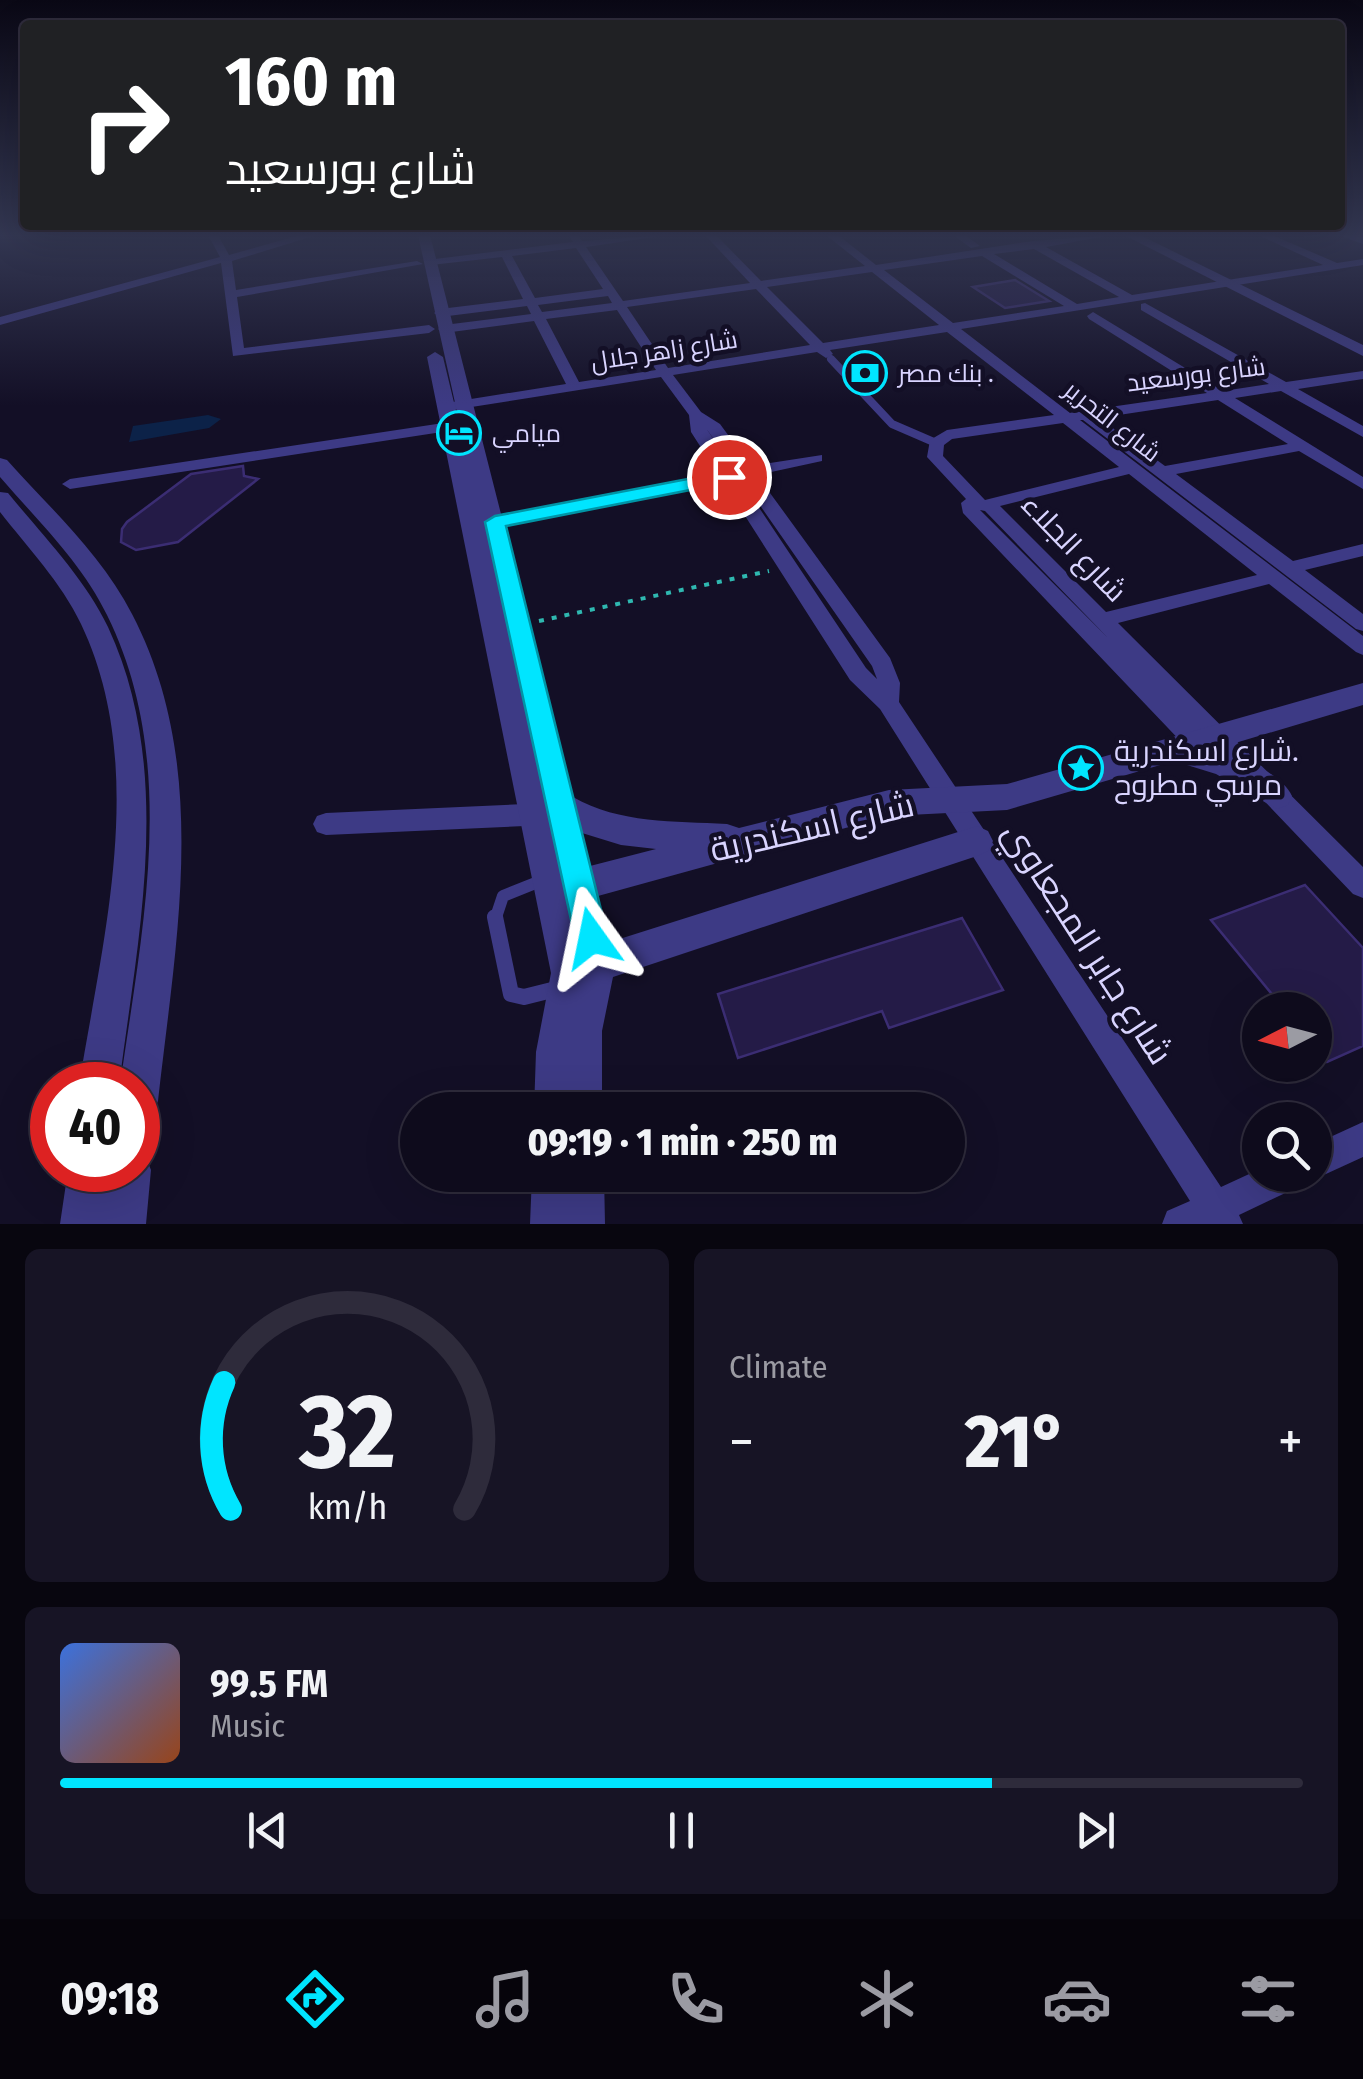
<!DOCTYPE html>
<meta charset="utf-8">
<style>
:root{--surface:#0e0b1c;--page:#171425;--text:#f1f3f6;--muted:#9b9ba3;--line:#2e2b3b;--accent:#00e5ff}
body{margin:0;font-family:"Fira Sans Condensed",Cairo,sans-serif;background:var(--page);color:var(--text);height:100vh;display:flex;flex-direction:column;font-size:38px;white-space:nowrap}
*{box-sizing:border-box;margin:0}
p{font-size:32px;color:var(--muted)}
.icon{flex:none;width:55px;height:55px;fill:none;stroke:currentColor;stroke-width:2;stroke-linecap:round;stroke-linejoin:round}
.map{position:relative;height:1224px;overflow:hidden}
.side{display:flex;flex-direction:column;gap:25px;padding:25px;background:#08060f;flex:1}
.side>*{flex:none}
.top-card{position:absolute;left:20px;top:20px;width:1325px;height:210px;border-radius:10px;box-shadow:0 10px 40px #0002,0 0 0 2px var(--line);background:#202124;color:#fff;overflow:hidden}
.needle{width:65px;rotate:264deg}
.tools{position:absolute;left:1242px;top:992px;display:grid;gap:20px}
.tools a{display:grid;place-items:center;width:90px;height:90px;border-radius:50%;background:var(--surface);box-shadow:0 10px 40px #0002,0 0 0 2px var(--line);font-size:50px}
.speed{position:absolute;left:30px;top:1062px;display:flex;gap:20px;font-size:50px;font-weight:700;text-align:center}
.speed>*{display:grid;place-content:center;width:130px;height:130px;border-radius:50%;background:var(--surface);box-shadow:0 10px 40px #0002,0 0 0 2px var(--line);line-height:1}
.speed .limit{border:15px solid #d22;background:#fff;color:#111}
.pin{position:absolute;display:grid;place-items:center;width:85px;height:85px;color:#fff;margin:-42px;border:5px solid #fff;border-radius:50%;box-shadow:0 2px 10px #0007}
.me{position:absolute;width:110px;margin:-55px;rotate:348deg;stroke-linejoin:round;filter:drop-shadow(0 0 8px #0008)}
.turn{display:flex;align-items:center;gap:35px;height:210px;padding:0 40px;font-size:45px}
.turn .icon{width:130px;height:130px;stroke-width:2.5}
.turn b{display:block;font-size:70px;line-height:85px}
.big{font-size:75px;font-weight:800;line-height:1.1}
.side .widget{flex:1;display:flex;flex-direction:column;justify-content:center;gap:15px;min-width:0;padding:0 35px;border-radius:15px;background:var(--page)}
.side .dial{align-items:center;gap:0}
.dial svg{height:260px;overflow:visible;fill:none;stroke:var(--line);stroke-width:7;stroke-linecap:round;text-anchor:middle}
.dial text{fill:var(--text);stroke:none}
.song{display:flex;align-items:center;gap:30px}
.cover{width:120px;height:120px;border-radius:15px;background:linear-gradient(135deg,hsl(220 70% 55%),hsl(20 70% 35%))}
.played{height:10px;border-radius:5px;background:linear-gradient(90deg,var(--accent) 75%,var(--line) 75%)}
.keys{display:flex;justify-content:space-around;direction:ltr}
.heat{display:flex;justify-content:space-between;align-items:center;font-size:55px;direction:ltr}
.side .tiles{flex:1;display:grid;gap:25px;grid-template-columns:1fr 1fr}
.widget:last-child{grid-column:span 2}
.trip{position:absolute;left:400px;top:1092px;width:565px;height:100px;border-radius:50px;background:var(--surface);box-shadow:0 10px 40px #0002,0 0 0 2px var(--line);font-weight:800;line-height:100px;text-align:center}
.menu{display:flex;height:160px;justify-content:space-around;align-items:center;background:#06040b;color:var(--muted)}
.menu .icon{width:70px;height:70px}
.menu .selected{color:var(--accent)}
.menu b{font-size:45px;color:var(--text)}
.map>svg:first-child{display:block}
.water{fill:#0c2248}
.building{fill:#241b47;stroke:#3b2d73;stroke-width:2.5}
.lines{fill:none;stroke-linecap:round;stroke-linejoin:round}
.path{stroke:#2fb8b0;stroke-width:4;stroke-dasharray:5 8;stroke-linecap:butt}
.service-far2{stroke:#3d3a85;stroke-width:8}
.service-far1{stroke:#3d3a85;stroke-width:12}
.service{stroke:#3d3a85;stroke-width:16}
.minor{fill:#3d3a85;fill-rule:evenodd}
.tertiary{fill:#3d3a85;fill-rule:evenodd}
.route{fill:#00e5ff;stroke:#0095a6;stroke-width:2.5}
.labels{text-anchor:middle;stroke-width:9;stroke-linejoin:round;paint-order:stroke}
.far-street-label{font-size:25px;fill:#d9d4ff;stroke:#130f26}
.far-poi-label{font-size:25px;fill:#d9d4ff;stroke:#130f26;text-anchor:start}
.street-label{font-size:30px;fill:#d9d4ff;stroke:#130f26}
.poi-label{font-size:30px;fill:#d9d4ff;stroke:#130f26;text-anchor:start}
.near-street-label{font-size:35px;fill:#d9d4ff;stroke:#130f26}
</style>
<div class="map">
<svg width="1363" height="1224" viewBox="0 0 1363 1224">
<rect width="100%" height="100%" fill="#130f26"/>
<path class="water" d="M208,415L221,419L209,428L129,442L133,426Z"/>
<path class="building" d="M1015,280L1049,301L1005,308L973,287Z
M243,466L244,476L258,479L178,542L136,550L121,542L122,529L127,522L191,474Z
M1305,885L1363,948V1046L1327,1062L1315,1047V1010H1285L1211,920Z
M962,918L1003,990L889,1028L882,1011L738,1058L718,994Z"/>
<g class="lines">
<path class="path" d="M539,621L769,571"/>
<path class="service-far2" d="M831,359L892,424L936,443"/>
<path class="service-far1" d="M495,920L503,896L543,880"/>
<path class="service" d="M495,917L511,994L524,997L556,989"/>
<path class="minor" d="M208,235H218L229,255L300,235H317L232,261L236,290L417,261L423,264L237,297L244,348L429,325L435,329L429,333L233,356L221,263L0,325V317L220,257Z
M568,235H578L582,241L668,235L586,247L623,301L750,283L705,235H716L761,281L865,266L826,235H838L876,265L1033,241L1112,235L1046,247L1132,295L1323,265L1258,235H1272L1337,263L1363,259V265L961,329L1070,413L1073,412L1070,408L1072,405L1077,404L1089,410L1207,393L1089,319L1087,316L1093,312L1223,391L1269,384L1141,310V304L1145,303L1286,382L1363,371V379L1298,389L1363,426V437L1281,391L1235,398L1363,477V489L1299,451L1176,474L1293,561L1363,544V556L1305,570L1363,614V631L1356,629L1083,420H1080L1363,636V655L1356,652L1269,584L1118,623L1363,867V898L1353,894L1208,742L1204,749L1196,751L1188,749L963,513L961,503L966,499L927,457L930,440L947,430L1054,415L947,332L830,350L833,354L826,358L817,352L673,375L701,412L720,424L751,466L822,455V461L757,475L890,658L900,683L899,702L1221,1187L1260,1169V1175H1303L1298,1187L1239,1215L1243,1224H1162L1167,1211L1190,1201L880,709L850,680L724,483L495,527L489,526L486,522L495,517L718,474L691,432L689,415L661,377L446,411L439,407L446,403L566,384L534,321L444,333L438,329L444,325L531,314L527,306L440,317L434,313L440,309L523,299L502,257L431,265L425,262L427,260L573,242ZM576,248L603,289L535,298L512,256ZM1034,249L1119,297L1077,304L994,254ZM982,256L1064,306L953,323L884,270ZM872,272L939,325L823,343L767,287ZM756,289L810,345L668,368L627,307ZM608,296L612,303L542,312L538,305ZM617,310L656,370L579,382L546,319ZM1218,400L1288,444L1165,466L1099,418ZM1063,423L1119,467L985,500L943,456L944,445L952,439ZM706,428L872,666L877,679L866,668ZM1129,474L1257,575L1106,612L1000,506ZM980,510L985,511L1108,638Z
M953,235H965L980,246L971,248Z
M1343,235L1363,237V244L1344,237Z
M450,422L458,427L455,430L70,489L62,484L70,479Z
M547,803L556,806L560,814L556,822L547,825L326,835L317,832L313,824L317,816L326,813Z
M1363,1122V1157L1315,1179L1305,1175H1315V1144Z"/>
<path class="tertiary" d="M418,235H430L573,797C620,824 674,821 727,824L739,828L889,790L1007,784L1363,683V705L1215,749C1238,755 1281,773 1292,796L1288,805L1277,809L1216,774L1174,761L1007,810L889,816L598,896L610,942L977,826L988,831L993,841L988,851L977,856L613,977L602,1031V1110H534L536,1052L551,973L427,357L435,352L443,357L465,448ZM582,833L621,845L656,849L590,866Z
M1124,235H1140L1363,345V356Z
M0,458L7,460C50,508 102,555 132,614C211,766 176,938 158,1101L152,1115L138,1121V1085H120C142,929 180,763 107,615C82,563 37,520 0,477Z
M0,492L8,493C43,536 84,577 108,627C175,771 138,935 119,1085H79C103,937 149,767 81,624C61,582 28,548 0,512Z
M138,1152L145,1155L151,1170L146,1224H60L68,1170H138Z
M532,1175H604L605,1224H530Z"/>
</g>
<linearGradient id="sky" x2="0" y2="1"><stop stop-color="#0a0815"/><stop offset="0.58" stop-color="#333752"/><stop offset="1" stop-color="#333752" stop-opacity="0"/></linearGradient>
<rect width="1363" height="406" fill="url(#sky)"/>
<path class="route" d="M729,471L739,477L736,481L506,526L608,938L603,949L592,954L580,949L575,938L485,522L495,516Z"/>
<defs>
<g id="bank-ring" transform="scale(2.25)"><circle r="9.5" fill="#130f26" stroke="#00e5ff" stroke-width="1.5"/><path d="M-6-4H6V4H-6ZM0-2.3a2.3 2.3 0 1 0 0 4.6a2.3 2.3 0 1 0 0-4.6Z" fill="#00e5ff"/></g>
<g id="hotel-ring" transform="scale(2.25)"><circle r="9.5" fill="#130f26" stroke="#00e5ff" stroke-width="1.5"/><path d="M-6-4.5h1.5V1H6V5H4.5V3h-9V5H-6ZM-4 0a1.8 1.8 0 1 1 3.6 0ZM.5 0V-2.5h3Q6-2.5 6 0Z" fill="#00e5ff"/></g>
<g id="sight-ring" transform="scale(2.25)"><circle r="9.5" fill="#130f26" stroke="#00e5ff" stroke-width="1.5"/><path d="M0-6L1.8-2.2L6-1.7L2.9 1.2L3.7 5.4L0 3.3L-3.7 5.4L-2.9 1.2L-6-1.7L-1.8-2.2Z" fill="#00e5ff"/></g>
</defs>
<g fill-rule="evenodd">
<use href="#bank-ring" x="865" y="373"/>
<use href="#hotel-ring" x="459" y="433"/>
<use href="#sight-ring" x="1081" y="768"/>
</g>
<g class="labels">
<g class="far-street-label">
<text transform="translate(664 350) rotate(-9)" y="9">شارع زاهر جلال</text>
<text transform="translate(1196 374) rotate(-7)" y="9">شارع بورسعيد</text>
<text transform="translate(1113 421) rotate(38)" y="9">شارع التحرير</text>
</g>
<g class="far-poi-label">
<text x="898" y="382">بنك مصر .</text>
<text x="492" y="442">ميامي</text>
</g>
<g class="street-label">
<text transform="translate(1074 548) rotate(46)" y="10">شارع الجلاء</text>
</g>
<g class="poi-label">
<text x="1114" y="761">شارع اسكندرية.<tspan x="1114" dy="34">مرسي مطروح</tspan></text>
</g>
<g class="near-street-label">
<text transform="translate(812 827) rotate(-13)" y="12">شارع اسكندرية</text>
<text transform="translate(1088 943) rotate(57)" y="12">شارع جابر المجعاوي</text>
</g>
</g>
</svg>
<div class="tools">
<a><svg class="needle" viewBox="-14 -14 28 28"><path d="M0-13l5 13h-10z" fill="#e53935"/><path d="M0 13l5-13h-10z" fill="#9b9ba3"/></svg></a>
<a><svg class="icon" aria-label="search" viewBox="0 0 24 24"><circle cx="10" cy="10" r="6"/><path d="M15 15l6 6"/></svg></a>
</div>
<div class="speed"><div class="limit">40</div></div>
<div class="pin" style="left:729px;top:477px;background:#d93025"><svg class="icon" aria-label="arrive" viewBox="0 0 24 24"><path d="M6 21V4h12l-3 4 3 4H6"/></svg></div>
<svg class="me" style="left:592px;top:938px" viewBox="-20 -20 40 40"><path d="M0-17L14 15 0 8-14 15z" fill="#00e5ff" stroke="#fff" stroke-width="4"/></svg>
<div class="trip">09:19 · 1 min · 250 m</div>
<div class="top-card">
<div class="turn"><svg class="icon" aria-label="right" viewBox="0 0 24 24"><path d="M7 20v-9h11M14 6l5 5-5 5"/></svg><div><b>160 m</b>شارع بورسعيد</div></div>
</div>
</div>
<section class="side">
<div class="tiles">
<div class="widget dial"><svg viewBox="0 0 100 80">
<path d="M14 69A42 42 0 1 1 86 69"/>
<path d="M14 69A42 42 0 0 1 12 30" stroke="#00e5ff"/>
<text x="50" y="56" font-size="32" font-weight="700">32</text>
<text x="50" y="72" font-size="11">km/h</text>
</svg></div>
<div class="widget"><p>Climate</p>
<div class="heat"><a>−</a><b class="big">21°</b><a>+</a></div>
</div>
<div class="widget">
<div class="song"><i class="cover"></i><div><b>99.5 FM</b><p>Music</p></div></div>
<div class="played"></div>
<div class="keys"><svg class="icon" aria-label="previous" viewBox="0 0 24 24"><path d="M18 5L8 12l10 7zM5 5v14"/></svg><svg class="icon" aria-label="pause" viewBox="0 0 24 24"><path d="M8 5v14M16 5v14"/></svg><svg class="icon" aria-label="next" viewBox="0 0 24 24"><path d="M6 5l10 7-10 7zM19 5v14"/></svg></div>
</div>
</div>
</section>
<nav class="menu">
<b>09:18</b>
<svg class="icon selected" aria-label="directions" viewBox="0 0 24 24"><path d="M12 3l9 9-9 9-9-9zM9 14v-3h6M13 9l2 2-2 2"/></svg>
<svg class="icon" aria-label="music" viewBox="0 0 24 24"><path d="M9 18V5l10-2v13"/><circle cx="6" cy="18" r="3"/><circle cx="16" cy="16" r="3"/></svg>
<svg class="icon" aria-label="phone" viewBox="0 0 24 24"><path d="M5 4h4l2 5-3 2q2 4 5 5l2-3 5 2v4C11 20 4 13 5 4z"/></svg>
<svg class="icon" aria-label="climate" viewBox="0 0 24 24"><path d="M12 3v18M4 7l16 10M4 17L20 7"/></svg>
<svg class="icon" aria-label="car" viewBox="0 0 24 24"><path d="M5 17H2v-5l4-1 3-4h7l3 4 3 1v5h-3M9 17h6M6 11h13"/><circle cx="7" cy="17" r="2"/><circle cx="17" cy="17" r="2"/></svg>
<svg class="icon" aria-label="filters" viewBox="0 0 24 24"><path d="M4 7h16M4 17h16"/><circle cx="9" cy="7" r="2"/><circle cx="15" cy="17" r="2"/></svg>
</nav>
